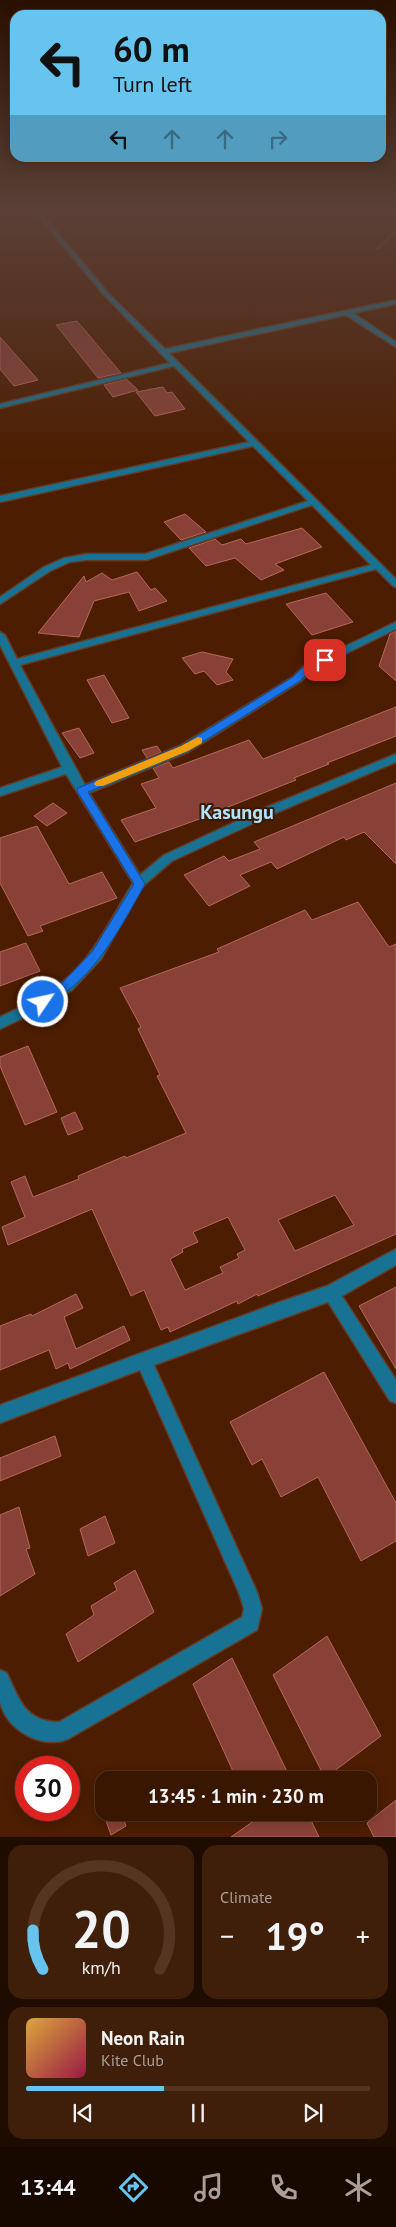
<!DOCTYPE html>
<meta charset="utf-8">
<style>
:root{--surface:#391600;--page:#401f0a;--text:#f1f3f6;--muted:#ab9f99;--line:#533522;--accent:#66c4ef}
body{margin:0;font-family:"PT Sans",sans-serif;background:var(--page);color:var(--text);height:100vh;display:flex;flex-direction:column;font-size:19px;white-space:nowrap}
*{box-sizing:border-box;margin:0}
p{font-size:16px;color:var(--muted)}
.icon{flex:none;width:28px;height:28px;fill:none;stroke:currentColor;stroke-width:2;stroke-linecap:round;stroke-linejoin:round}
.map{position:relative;height:1837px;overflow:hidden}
.side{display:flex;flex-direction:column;gap:8px;padding:8px;background:#1f0c00;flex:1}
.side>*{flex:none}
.banner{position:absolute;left:10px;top:10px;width:376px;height:152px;border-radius:15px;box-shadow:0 2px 12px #0003,0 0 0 1px var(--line);background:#66c4ef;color:#111;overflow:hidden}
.speed{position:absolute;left:15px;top:1756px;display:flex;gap:10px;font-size:25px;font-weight:700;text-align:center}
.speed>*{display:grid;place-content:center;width:65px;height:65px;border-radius:50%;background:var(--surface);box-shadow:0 2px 12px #0003,0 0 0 1px var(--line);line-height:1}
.speed .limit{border:8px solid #d22;background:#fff;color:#111}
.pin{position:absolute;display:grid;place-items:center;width:42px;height:42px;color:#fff;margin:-21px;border-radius:10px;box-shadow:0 2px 8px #0006}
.me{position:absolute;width:55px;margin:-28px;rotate:56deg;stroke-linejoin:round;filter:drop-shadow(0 0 4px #0008)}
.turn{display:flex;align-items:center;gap:18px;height:105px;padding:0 20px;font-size:22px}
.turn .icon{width:65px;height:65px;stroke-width:2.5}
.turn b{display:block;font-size:35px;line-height:42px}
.lanes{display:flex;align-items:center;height:48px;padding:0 20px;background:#0003;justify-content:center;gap:25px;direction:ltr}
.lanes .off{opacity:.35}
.big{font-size:38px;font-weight:800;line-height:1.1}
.side .tile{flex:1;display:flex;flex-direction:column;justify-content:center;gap:8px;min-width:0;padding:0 18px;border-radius:15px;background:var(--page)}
.side .dial{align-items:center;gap:0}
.dial svg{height:130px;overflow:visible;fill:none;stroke:var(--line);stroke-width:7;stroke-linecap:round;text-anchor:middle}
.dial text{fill:var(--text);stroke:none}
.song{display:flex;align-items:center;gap:15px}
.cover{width:60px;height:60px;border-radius:8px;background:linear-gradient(135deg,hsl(40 70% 55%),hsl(340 70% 35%))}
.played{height:5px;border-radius:2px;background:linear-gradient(90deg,var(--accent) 40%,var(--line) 40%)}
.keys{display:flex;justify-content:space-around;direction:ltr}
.heat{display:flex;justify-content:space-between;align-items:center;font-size:28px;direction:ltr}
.side .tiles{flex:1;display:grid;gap:8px;grid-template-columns:1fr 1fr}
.tile:last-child{grid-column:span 2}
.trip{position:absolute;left:95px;top:1771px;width:282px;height:50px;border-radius:15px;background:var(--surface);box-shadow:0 2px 12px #0003,0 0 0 1px var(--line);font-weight:800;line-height:50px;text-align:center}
.dock{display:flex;height:80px;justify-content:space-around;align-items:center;background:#170900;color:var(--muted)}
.dock .icon{width:35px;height:35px}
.dock .active{color:var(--accent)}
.dock b{font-size:22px;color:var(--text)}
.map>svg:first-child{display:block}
.building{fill:#894137;stroke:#b6685d;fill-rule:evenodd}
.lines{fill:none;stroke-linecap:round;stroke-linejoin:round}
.minor-casing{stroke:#643b21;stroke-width:3}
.path{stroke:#aa9181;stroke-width:2;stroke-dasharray:1 2;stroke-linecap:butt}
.minor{fill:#177294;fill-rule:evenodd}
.route{fill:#1a73e8;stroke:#114b97}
.slow{fill:#f59e0b}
.labels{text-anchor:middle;stroke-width:4;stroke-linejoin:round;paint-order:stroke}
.district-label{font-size:20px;font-weight:bold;fill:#b4e4fc;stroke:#3a1904}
</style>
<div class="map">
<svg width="396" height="1837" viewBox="0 0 396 1837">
<rect width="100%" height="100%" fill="#4c1d00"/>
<path class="building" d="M77,321L121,373L98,378L56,325Z
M0,337L38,380L14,386L0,369Z
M126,379L138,390L113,397L104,385Z
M163,387L167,393L172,392L185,409L155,416L136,392Z
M185,514L206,532L181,540L164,522Z
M302,528L322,547L275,564L284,570L261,580L235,558L206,566L189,548L215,539L222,545L241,539L246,544Z
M137,572L151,590L155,588L167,601L139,611L129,592L94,601L79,637L38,633L84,576L86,582L102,573L112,580Z
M326,593L353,622L312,635L286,604Z
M396,631V681L379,666L390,634Z
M202,652L233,659L226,672L233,680L217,685L204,671L195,674L182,658Z
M104,675L129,718L112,723L87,680Z
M396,707V736L327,763L329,764L294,778L296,780L218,811L219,812L135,842L121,820L156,808L141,784L159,778L153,768L169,762L173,768L249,740L263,759Z
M79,728L94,753L80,758L62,733Z
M157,746L161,752L147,758L142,750Z
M396,783V864L364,832L346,840L344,837L277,869L271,862L240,875L250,886L209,906L184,875L224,856L229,861L260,849L254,842Z
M53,803L67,813L47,826L34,816Z
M37,826L69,884L102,872L117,898L40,926L43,931L28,936L0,883V838Z
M358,902L389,947L396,944V1234L258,1296L257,1294L238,1304L237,1301L170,1332L168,1327L161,1330L144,1290L131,1296L92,1209L8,1245L2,1227L25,1217L11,1182L25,1176L33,1197L79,1179L78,1176L125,1156L126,1158L186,1133L157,1076L160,1075L138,1029L141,1027L120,988L219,952L217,949L305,910L312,920ZM335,1195L354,1225L295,1251L278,1220ZM228,1217L245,1250L237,1254L239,1258L220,1267L223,1273L185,1290L170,1259L183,1252L182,1249L198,1242L193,1232Z
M26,943L40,971L0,986V952Z
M28,1046L57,1112L25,1125L0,1066V1057Z
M75,1112L83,1129L68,1135L61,1118Z
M396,1287V1369L359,1306Z
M76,1294L83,1308L64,1317L76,1349L124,1326L130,1340L70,1369L68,1363L56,1369L49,1350L0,1370V1326L31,1314L32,1316Z
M324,1372L396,1503V1541L361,1561L318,1477L281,1497L262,1459L252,1465L230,1422Z
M55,1436L61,1456L0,1481V1458Z
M19,1507L30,1548L26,1549L35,1574L0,1596V1515Z
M105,1516L115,1543L88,1556L80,1529Z
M135,1570L154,1612L78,1662L66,1634L94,1615L91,1606L117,1590L114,1583Z
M327,1636L381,1736L325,1778L273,1675Z
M232,1658L250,1695L291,1780H237L193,1684Z
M396,1800V1837H374L367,1823Z
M103,1812H121L126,1826L111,1835Z
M252,1812H307L319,1837H231L255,1820Z"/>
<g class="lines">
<g class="minor-casing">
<path id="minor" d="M34,211H40L108,293L165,349L396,300V304L353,313L396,342V347L346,315L169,353L396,579V587L393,586L376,569L20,665L85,785L180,746L293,677L304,666L396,622V629L312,670L301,681L188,752L89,793L140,875L164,855L265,808L396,754V762L273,814L172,861L143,886L101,959L72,990L48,1006L0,1029V1017C21,1007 42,997 61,983C93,959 112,917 133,883L66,774L0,796V788L62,767L0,645V632L5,635L17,659L371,565L312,505L146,560H86L70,562L50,571L0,604V597L44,567L64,558L86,554H145L308,501L253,446L0,502V496L249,442L174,366L0,408V404L170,363L104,295Z
M396,1249V1265L342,1296L396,1380V1403L390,1401L328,1302L154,1365L257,1592L262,1609L257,1630L68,1739C42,1750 6,1730 0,1702C0,1692 0,1680 0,1670L7,1673C19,1700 26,1722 59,1722L242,1617L244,1609L239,1593L140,1370L0,1423V1405L277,1303L327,1286Z"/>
</g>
<path class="path" d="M377,249L396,231"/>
<use href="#minor" class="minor"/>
</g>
<linearGradient id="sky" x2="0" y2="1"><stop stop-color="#2a1000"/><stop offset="0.45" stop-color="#5b4037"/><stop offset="1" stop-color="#5b4037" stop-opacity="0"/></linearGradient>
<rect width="396" height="468" fill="url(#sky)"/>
<path class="route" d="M325,657L330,660L329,662L311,670L300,681L188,751L88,792L145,884C122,925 99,970 59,997C53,1002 47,1008 39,1005L37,1002L39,998L63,982L92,952L134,884L77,791L78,788L181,746L293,677L304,666Z"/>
<path class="slow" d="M198,737L202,738V743L188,751L103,786H96L94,784L96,781L181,746Z"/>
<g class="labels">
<g class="district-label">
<text x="237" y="819">Kasungu</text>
</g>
</g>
</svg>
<div class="speed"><div class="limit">30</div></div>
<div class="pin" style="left:325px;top:660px;background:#d93025"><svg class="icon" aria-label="arrive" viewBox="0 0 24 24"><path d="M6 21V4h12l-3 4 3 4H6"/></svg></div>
<svg class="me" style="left:43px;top:1002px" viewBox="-20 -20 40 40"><circle r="17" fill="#1a73e8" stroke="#fff" stroke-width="3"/><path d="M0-11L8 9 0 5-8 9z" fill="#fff"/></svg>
<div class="trip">13:45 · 1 min · 230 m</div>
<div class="banner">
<div class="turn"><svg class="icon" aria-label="left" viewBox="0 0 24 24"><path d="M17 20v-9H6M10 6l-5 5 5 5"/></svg><div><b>60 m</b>Turn left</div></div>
<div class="lanes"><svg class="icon" aria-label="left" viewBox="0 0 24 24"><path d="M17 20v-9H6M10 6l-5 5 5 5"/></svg><svg class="icon off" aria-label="ahead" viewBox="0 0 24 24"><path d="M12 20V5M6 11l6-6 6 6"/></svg><svg class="icon off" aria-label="ahead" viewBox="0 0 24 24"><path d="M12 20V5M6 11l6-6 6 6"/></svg><svg class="icon off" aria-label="right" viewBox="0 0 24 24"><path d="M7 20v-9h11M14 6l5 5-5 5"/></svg></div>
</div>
</div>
<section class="side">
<div class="tiles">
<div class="tile dial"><svg viewBox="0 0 100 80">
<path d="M14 69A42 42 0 1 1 86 69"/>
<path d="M14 69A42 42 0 0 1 8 45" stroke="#66c4ef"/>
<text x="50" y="56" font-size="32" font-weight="700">20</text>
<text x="50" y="72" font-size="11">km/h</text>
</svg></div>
<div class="tile"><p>Climate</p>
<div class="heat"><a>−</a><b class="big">19°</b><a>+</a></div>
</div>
<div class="tile">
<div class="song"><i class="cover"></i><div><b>Neon Rain</b><p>Kite Club</p></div></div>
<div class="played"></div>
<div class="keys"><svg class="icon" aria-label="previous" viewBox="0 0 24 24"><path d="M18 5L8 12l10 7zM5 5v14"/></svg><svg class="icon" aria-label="pause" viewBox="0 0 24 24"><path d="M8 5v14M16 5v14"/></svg><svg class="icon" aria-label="next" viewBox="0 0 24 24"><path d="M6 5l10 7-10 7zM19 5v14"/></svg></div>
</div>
</div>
</section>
<nav class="dock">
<b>13:44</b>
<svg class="icon active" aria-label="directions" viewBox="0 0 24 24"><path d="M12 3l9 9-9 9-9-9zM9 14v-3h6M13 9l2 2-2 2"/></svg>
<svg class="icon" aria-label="music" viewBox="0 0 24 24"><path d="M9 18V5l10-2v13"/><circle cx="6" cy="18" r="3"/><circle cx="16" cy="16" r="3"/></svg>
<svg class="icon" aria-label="phone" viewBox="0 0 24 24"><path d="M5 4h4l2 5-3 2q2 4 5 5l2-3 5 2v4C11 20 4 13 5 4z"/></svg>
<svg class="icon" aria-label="climate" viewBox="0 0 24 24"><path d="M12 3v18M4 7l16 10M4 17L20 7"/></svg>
</nav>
